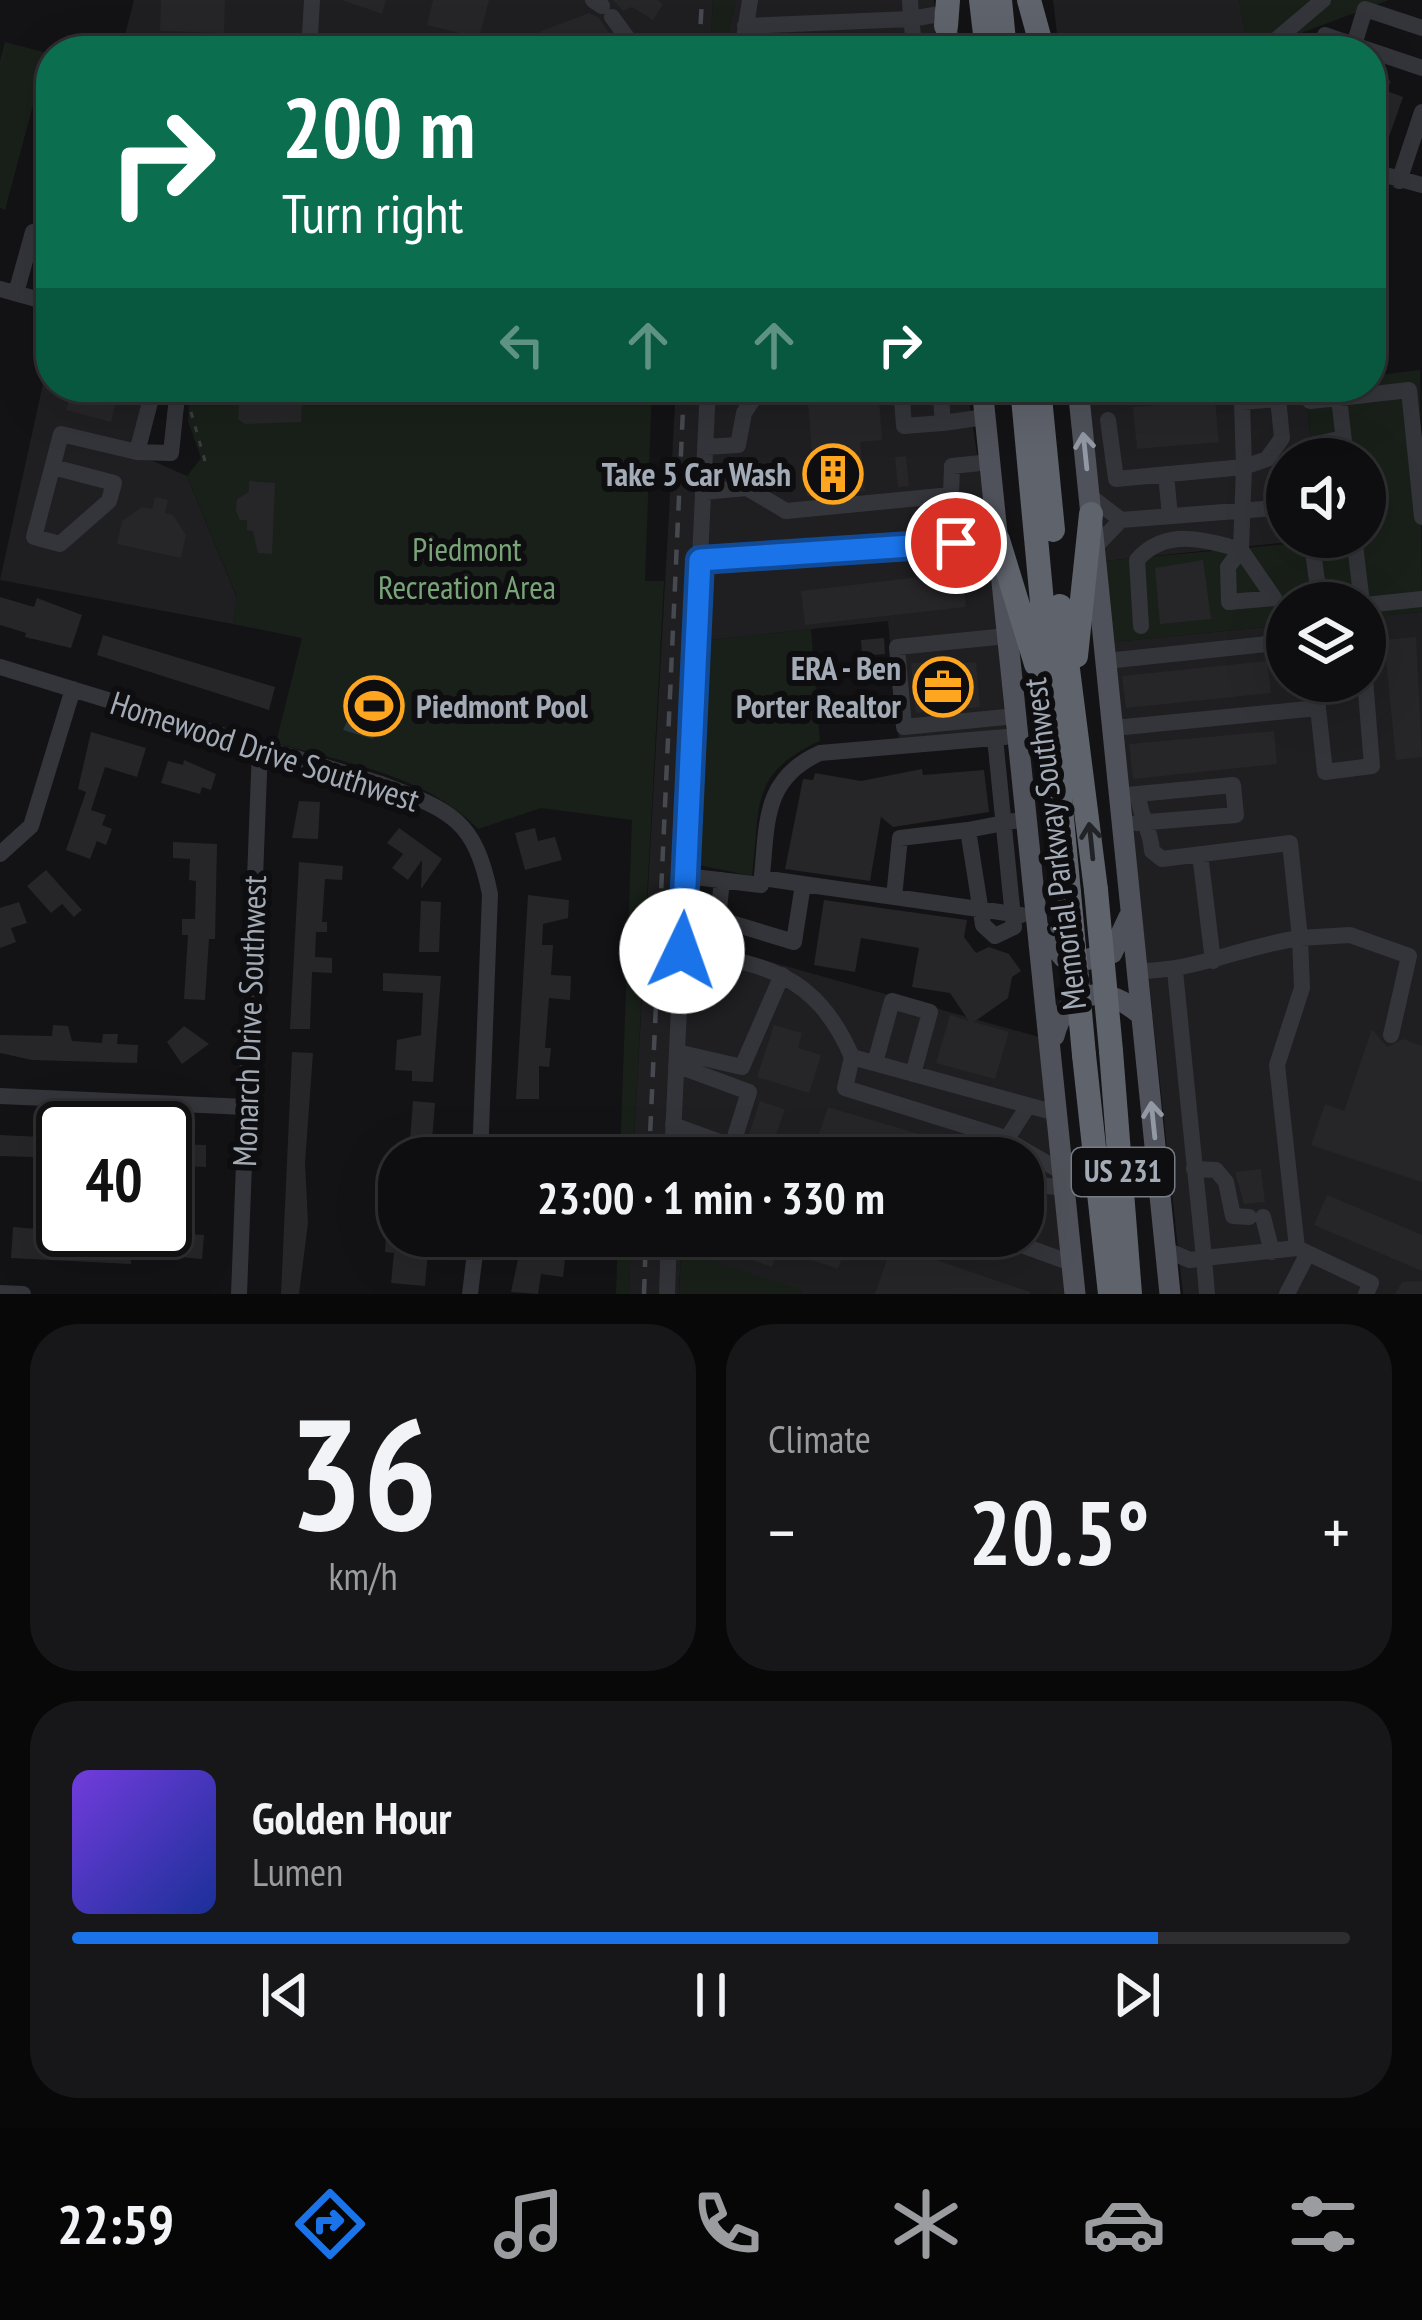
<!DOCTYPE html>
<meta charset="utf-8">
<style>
:root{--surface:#0e0e10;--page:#171719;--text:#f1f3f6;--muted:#9b9c9f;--line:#2e2e30;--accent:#1a73e8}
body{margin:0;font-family:"PT Sans Narrow",sans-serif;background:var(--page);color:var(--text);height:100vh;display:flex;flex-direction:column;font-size:45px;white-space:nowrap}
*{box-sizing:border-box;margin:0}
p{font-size:39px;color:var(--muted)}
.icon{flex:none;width:66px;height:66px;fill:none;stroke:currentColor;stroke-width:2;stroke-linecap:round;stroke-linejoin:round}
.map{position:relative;height:1294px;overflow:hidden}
.drawer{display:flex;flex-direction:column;gap:30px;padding:30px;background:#080809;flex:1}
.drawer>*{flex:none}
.hud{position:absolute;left:36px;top:36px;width:1350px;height:366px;border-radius:48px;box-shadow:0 12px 48px #0002,0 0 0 3px var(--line);background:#0b6e4f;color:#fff;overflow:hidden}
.buttons{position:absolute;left:1266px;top:438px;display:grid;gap:24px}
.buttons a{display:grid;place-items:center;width:120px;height:120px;border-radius:50%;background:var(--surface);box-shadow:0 12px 48px #0002,0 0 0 3px var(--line);font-size:60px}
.speed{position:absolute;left:36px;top:1101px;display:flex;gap:24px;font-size:60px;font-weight:700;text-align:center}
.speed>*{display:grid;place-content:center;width:156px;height:156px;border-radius:50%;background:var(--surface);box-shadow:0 12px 48px #0002,0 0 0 3px var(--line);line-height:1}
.speed .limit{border:6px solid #111;border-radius:18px;background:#fff;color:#111}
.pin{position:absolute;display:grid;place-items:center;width:102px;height:102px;color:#fff;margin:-51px;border:6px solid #fff;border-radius:50%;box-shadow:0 3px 12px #0007}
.me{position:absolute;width:132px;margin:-66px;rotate:3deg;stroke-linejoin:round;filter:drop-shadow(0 0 9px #0008)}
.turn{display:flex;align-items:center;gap:42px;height:252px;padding:0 48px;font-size:54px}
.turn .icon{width:156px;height:156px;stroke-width:2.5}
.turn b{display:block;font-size:84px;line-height:102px}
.lanes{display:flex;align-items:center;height:114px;padding:0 48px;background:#0003;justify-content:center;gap:60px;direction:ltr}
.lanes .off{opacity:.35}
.big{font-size:90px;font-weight:800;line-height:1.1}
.drawer .tile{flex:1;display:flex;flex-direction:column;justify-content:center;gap:18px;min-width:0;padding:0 42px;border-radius:48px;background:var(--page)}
.drawer .dial{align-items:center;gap:0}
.dial b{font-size:156px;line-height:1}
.song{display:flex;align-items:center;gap:36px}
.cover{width:144px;height:144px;border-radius:18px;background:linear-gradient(135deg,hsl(260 70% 55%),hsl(230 70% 35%))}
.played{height:12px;border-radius:6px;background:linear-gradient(90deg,var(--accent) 85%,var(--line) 85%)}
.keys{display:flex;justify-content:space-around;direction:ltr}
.heat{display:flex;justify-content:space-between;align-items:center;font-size:66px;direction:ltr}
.drawer .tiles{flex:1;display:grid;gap:30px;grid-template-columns:1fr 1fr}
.tile:last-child{grid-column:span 2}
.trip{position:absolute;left:378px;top:1137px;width:666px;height:120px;border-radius:48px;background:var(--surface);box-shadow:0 12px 48px #0002,0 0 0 3px var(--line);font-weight:800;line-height:120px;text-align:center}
.dock{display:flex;height:192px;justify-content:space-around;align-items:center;background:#060606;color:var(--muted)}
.dock .icon{width:84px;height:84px}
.dock .selected{color:var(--accent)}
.dock b{font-size:54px;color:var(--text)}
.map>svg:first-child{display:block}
.built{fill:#1f1f22}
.green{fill:#192019}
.water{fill:#28333a}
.building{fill:#262629}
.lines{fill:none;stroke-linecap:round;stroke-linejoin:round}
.path{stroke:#3a3c42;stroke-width:3;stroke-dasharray:6 9;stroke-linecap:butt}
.minor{stroke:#34353a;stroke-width:16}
.major{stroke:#4f525a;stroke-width:21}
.highway{stroke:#5f636c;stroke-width:24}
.rail{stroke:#464950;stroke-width:4.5;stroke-dasharray:15 12;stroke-linecap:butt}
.highway-bridge{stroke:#5f636c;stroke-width:24}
.oneway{stroke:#9299a4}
.oneway2{stroke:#222327}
.route-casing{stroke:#114b97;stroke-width:30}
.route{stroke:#1a73e8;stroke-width:21}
.labels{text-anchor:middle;stroke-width:12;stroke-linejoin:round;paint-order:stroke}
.shield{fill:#0e0e10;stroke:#767c85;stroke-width:3}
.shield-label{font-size:30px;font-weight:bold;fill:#a3abb7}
.poi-label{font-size:33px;font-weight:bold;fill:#a3abb7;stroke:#0e0e10;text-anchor:end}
.park-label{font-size:33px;fill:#78a478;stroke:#0e0e10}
.street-label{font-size:33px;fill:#a3abb7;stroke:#0e0e10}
</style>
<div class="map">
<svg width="1422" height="1294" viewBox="0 0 1422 1294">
<rect width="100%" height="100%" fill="#131315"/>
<path class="built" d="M134,0H713L710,51H121Z
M736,0H934L939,51H724Z
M1053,0H1239L1249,51H1059Z
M51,347V387H162L144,457L187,476L237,598L233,624L0,580Z
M676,387H967L987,521L1006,729L899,739L888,621L709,640L692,940L1039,1037L1066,1294H802L681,1252L679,1294H629L631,1236H1023V1158H633Z
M1257,387H1306L1312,459H1287V537L1319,539L1104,561L1090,402Z
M1422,612V1294H1183L1112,642L1287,625V681H1365V617Z"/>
<path class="green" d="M713,0H736L724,51H710Z
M1239,0H1389L1253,51H1249Z
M5,42L47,53L5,210L0,208V61Z
M1420,370L1422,612L1365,617V603H1287V625L1112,642L1104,561L1365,537V459H1312L1306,387H1371V376Z
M190,387H652L645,581H664L633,1158H620L632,820L541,808L478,829C426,775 345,763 276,743L302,638L233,624L237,597L187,476L201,458L188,421Z
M811,629L820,741C748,774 761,806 752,876L698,865L709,640Z
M618,1236H631L629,1294H616Z
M681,1251L802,1290V1294H679Z"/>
<path class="water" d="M362,689L406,703L401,720L380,718L373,739L343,730Z"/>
<path class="building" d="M161,0H225L224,33L160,31Z
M342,0H386L382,14Z
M433,0H489L479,38L427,25Z
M613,0H657L663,4L653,20L632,7L623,11Z
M589,13L599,18L621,51H553L541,31Z
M1371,74L1391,81L1387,91L1403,97L1383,154L1371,150Z
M72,387H120L111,422L66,410Z
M240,387H303L301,422L245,424L238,419Z
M878,387L882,440L860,442L865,491L807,496L803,465L813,464L807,390Z
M1215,401L1219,442L1137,449L1133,407Z
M906,456L909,486L898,487L895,457Z
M249,481L275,483L272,554L258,553L253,531L247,530V520H240L236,511L237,499L249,492Z
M155,497L168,500L165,513L173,515L186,535L181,558L117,544L122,521L142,507L152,509Z
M1203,560L1211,619L1160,624L1155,568Z
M962,572L966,607L805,625L801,591Z
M0,597L34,607L37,598L82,615L71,648L25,637L26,633L0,625Z
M103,635L275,687L269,710L97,655Z
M1416,637L1422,757L1396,760L1384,640Z
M884,638L885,654L862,656L861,640Z
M1267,661L1271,693L1126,708L1122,676Z
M926,662V667L976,662L980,707L916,713L911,663Z
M1274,731L1277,764L1133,779L1129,744Z
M91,732L146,748L137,777L105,767L91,810L106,815L102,825L112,829L106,845L97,841L90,859L66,850L86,792L78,789Z
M184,760L216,774L211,790L202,787L200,794L161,783L168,761L183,765Z
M922,769L923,775L984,770L989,812L893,827L881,817L870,881L785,869L803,779L813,780L815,773L861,781Z
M299,801L320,802L318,839L292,838Z
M399,828L442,859L421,889L422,860L408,880L392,868L403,854L387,843Z
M535,828L538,841L555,837L562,860L525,870L515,833Z
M173,842L217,844L215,939H209L205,1000L184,999L188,935H182V919H195L196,881L189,880L190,859L173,858Z
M299,862L343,866L342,880L325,879L322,922H327V932H316L315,957L332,958V973L312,972L310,1029H290Z
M46,870L82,910L74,917L62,904L51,913L27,886Z
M528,895L569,900L568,918L543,924L542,945H553L551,975L571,976L570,1000L549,998L545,1048H551L549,1067L539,1066V1099H516Z
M824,900L967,920L964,937L976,953L989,947L1009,954L1021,971L1012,977L1008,998L974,1022L1009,1032L995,1079L936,1063L950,1015L969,1021L950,993L912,987L919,948L861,938L855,972L814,965Z
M421,901L441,902L439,952H419Z
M19,902L27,923L11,928L16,942L0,948V908Z
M383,973L441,976L433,1082L412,1081V1071L395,1070L397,1040L421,1035L423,993L383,991Z
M53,1025L68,1026L72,1041L102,1043L103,1034H118L117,1044L138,1045L137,1063L32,1060L0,1053V1035L52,1036Z
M774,1025L802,1033L798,1048L821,1055L809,1093L757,1077Z
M184,1026L209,1044L182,1064L167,1042Z
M1372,1029L1387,1047L1403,1039L1422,1046V1182L1311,1145L1325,1104L1344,1111Z
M292,1052L313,1053L305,1163L308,1223L299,1294H281Z
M413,1101L435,1103L431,1153L409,1152Z
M760,1101L785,1109L772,1146L748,1137Z
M828,1107L945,1142L981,1158H901L819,1134Z
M522,1134L543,1136L541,1158H520Z
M0,1135L63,1138V1158L0,1156Z
M165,1144L206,1145V1167L182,1166V1175L166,1174Z
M1261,1169L1265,1202L1244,1204L1235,1172Z
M1327,1195L1422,1235V1271L1314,1225Z
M13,1227L51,1230L50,1241L131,1243V1264L11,1258Z
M161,1232L204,1235L202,1259L159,1255Z
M386,1236L429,1240L425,1286L391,1283L394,1253L385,1252Z
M523,1236H542L541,1256L565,1259L563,1277L541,1274L538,1294L511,1292Z
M747,1236H783L772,1267L741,1256Z
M821,1236H850L838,1269L812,1260Z
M892,1245L1030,1292V1294H875Z
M1422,1281V1294H1395L1402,1282Z"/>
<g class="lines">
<path class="path" d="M191,412L207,468"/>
<path class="minor" d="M593,0L602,6
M910,0L911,19L945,13
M612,17L637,51
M745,26L911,19L915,51
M1422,28L1365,9L1354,45L1422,68
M1325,35L1354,45
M309,51L312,0
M742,51L750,0
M1263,51L1323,0
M1371,171L1422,185
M1399,181L1422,112
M0,289L47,302L51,289
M16,293L33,232L51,237
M901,387L904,426L943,423
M940,387L943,423L985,417
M1079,390L1111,387
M1278,399L1282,438L1267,459L1244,467L1242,402Z
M1310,401L1339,398
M1108,420L1116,479L1244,467L1241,550L1274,598L1229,602L1228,567L1241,550C1205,539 1165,528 1137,560L1141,626
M705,447L738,445L744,413L761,387
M137,452L171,453L178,387
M1303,459L1308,446L1343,438
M1346,459L1339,398L1409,390L1422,517
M53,467L114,483L109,501L60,544L34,537L61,434L137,452L154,387
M1166,474L1170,516
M703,492L747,488L786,511L951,495L952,466L990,462
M1090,496L1121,520L1095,547
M1121,520L1287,507
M1311,537L1320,603
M1354,537L1362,603
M700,560L998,540
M1365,605L1422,599
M1007,636L897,647L904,727L1016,716
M1106,661L1287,642
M0,667L381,784C450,810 475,819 490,894L480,1158
M1318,708L1325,772L1372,766L1365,679
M1114,728L1318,708L1315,681
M1127,795L1233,785L1236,815L1136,823
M1138,795C1140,817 1151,830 1152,851L1162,859L1290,843L1300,938L1350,935L1409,956L1391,1035
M968,830L1014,821
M0,854L31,826L73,689
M1200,854L1213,961
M686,876L761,885C768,827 760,780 820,753L1005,737
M722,880L718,919L794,942L803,884L762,878
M803,884L1021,915
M894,897L900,838L968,830L983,925L995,936L1014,927L995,738
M682,951C765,963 816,974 852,1057L1056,1113
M1137,971C1195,972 1242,946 1300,938L1302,988L1277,1065L1297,1248
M1175,971L1204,1258L1297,1248L1371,1283L1366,1294
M677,1052L742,1067L782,975
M852,1057L845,1088L1002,1137L1062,1172
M875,1063L892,1001L930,1012L913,1074
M676,1065L749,1092L732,1146
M0,1096L246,1107
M673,1125L764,1158
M1006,1140L1026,1109
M672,1158L708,387
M1194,1169L1216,1170L1226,1182L1233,1216L1249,1217
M1263,1217L1272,1252
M997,1236L1071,1263
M1021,1244L1040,1185L1064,1188
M1166,1250L1190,1260L1204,1258L1207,1294
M0,1293L23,1294
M239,1294L260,748
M470,1294L477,1236
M667,1294L669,1236
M1287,1294L1308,1253"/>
<path class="major" d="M945,13L949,51
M982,387L1075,1294
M1078,387L1170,1294
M1042,932L1064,958L1081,961L1112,953L1129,917
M1054,1036C1067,986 1108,984 1142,1016"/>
<path class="highway" d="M981,0L987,51
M1000,0L1005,51
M1029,0L1043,51
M946,26L948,0
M1022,387L1069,893
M1039,387L1053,530
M998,540L1036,664
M1060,606L1096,890
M1076,656L1091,514
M1111,1051L1130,1294
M1084,1055L1110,1294"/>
<path class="rail" d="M699,51L702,0
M649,1158L684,387
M644,1294L646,1236"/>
<path class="highway-bridge" d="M1096,890L1111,1051
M1069,893L1084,1055"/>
</g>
<defs><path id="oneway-shaft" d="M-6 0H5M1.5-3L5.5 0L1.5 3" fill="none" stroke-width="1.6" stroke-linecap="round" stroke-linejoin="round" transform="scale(3)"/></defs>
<g class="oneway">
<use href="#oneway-shaft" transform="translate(1085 451) rotate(-96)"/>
<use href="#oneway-shaft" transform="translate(1153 1120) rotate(-96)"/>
</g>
<use class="oneway2" href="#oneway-shaft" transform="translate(1091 841) rotate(-96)"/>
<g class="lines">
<g class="route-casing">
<path id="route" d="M682,951L700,560L956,543"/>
</g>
<use href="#route" class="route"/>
</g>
<defs>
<g id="building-ring" transform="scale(3)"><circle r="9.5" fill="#0e0e10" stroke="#ffa621" stroke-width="1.5"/><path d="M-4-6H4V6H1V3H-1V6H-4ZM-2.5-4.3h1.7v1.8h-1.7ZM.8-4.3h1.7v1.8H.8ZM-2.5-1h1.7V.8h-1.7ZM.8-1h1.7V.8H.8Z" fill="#ffa621"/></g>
<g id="office-ring" transform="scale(3)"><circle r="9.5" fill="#0e0e10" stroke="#ffa621" stroke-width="1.5"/><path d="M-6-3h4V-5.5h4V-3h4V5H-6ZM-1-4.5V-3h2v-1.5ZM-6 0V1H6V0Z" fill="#ffa621"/></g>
<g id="stadium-ring" transform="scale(3)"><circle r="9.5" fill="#0e0e10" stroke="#ffa621" stroke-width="1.5"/><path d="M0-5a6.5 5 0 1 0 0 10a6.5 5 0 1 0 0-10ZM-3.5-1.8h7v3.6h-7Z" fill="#ffa621"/></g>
</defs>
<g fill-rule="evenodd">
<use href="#building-ring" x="833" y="474"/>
<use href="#office-ring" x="943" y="687"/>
<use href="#stadium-ring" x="374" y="706"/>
</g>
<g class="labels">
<rect class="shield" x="1072" y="1148" width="102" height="48" rx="9"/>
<g class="shield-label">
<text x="1123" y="1182">US 231</text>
</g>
<g class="poi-label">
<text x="791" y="486">Take 5 Car Wash</text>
<text x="901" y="680">ERA - Ben<tspan x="901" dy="38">Porter Realtor</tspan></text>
<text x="416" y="718" text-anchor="start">Piedmont Pool</text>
</g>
<g class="park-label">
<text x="467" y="561">Piedmont<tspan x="467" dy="38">Recreation Area</tspan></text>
</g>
<g class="street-label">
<text transform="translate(265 751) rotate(18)" y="12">Homewood Drive Southwest</text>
<text transform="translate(1054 844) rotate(-97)" y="12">Memorial Parkway Southwest</text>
<text transform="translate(249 1021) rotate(-88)" y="12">Monarch Drive Southwest</text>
</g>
</g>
</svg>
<div class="buttons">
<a><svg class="icon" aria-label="sound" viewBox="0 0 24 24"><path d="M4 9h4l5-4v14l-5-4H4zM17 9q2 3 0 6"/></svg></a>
<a><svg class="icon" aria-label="layers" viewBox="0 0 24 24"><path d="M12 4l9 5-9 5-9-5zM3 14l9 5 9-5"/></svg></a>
</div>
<div class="speed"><div class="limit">40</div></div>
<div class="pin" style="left:956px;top:543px;background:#d93025"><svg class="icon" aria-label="arrive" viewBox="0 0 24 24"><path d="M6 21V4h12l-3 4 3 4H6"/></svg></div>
<svg class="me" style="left:682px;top:951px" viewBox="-20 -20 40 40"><circle r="19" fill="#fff"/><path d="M0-13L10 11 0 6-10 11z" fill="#1a73e8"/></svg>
<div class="trip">23:00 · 1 min · 330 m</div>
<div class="hud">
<div class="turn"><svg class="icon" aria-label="right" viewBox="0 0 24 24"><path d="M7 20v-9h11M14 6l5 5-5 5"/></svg><div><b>200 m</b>Turn right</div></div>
<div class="lanes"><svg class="icon off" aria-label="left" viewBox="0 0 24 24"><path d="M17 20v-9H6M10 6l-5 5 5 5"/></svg><svg class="icon off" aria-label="ahead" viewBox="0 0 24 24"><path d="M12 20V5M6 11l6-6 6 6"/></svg><svg class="icon off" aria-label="ahead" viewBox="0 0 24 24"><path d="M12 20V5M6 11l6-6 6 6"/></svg><svg class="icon" aria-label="right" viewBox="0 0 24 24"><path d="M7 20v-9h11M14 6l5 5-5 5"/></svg></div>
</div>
</div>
<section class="drawer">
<div class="tiles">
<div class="tile dial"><b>36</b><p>km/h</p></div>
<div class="tile"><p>Climate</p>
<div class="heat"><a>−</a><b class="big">20.5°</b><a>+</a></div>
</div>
<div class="tile">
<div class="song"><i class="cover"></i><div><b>Golden Hour</b><p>Lumen</p></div></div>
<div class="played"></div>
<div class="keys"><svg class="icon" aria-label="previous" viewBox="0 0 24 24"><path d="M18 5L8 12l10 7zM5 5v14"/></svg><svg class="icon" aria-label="pause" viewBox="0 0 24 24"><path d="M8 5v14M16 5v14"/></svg><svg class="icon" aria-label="next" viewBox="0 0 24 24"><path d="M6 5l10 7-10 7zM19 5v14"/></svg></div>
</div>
</div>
</section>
<nav class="dock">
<b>22:59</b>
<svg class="icon selected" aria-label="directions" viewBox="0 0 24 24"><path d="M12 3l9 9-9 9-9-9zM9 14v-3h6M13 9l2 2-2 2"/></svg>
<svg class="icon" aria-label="music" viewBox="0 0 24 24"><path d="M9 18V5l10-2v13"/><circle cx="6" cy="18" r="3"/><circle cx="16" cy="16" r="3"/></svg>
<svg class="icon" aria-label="phone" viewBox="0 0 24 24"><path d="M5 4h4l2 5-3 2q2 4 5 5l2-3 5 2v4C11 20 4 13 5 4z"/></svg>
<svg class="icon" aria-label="climate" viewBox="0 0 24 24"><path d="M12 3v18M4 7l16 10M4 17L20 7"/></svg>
<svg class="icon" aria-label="car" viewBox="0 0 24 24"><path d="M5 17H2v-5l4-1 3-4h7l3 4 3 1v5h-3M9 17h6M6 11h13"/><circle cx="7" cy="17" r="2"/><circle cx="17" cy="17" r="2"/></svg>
<svg class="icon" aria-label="filters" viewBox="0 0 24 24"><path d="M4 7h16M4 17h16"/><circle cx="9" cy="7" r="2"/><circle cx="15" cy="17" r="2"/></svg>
</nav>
